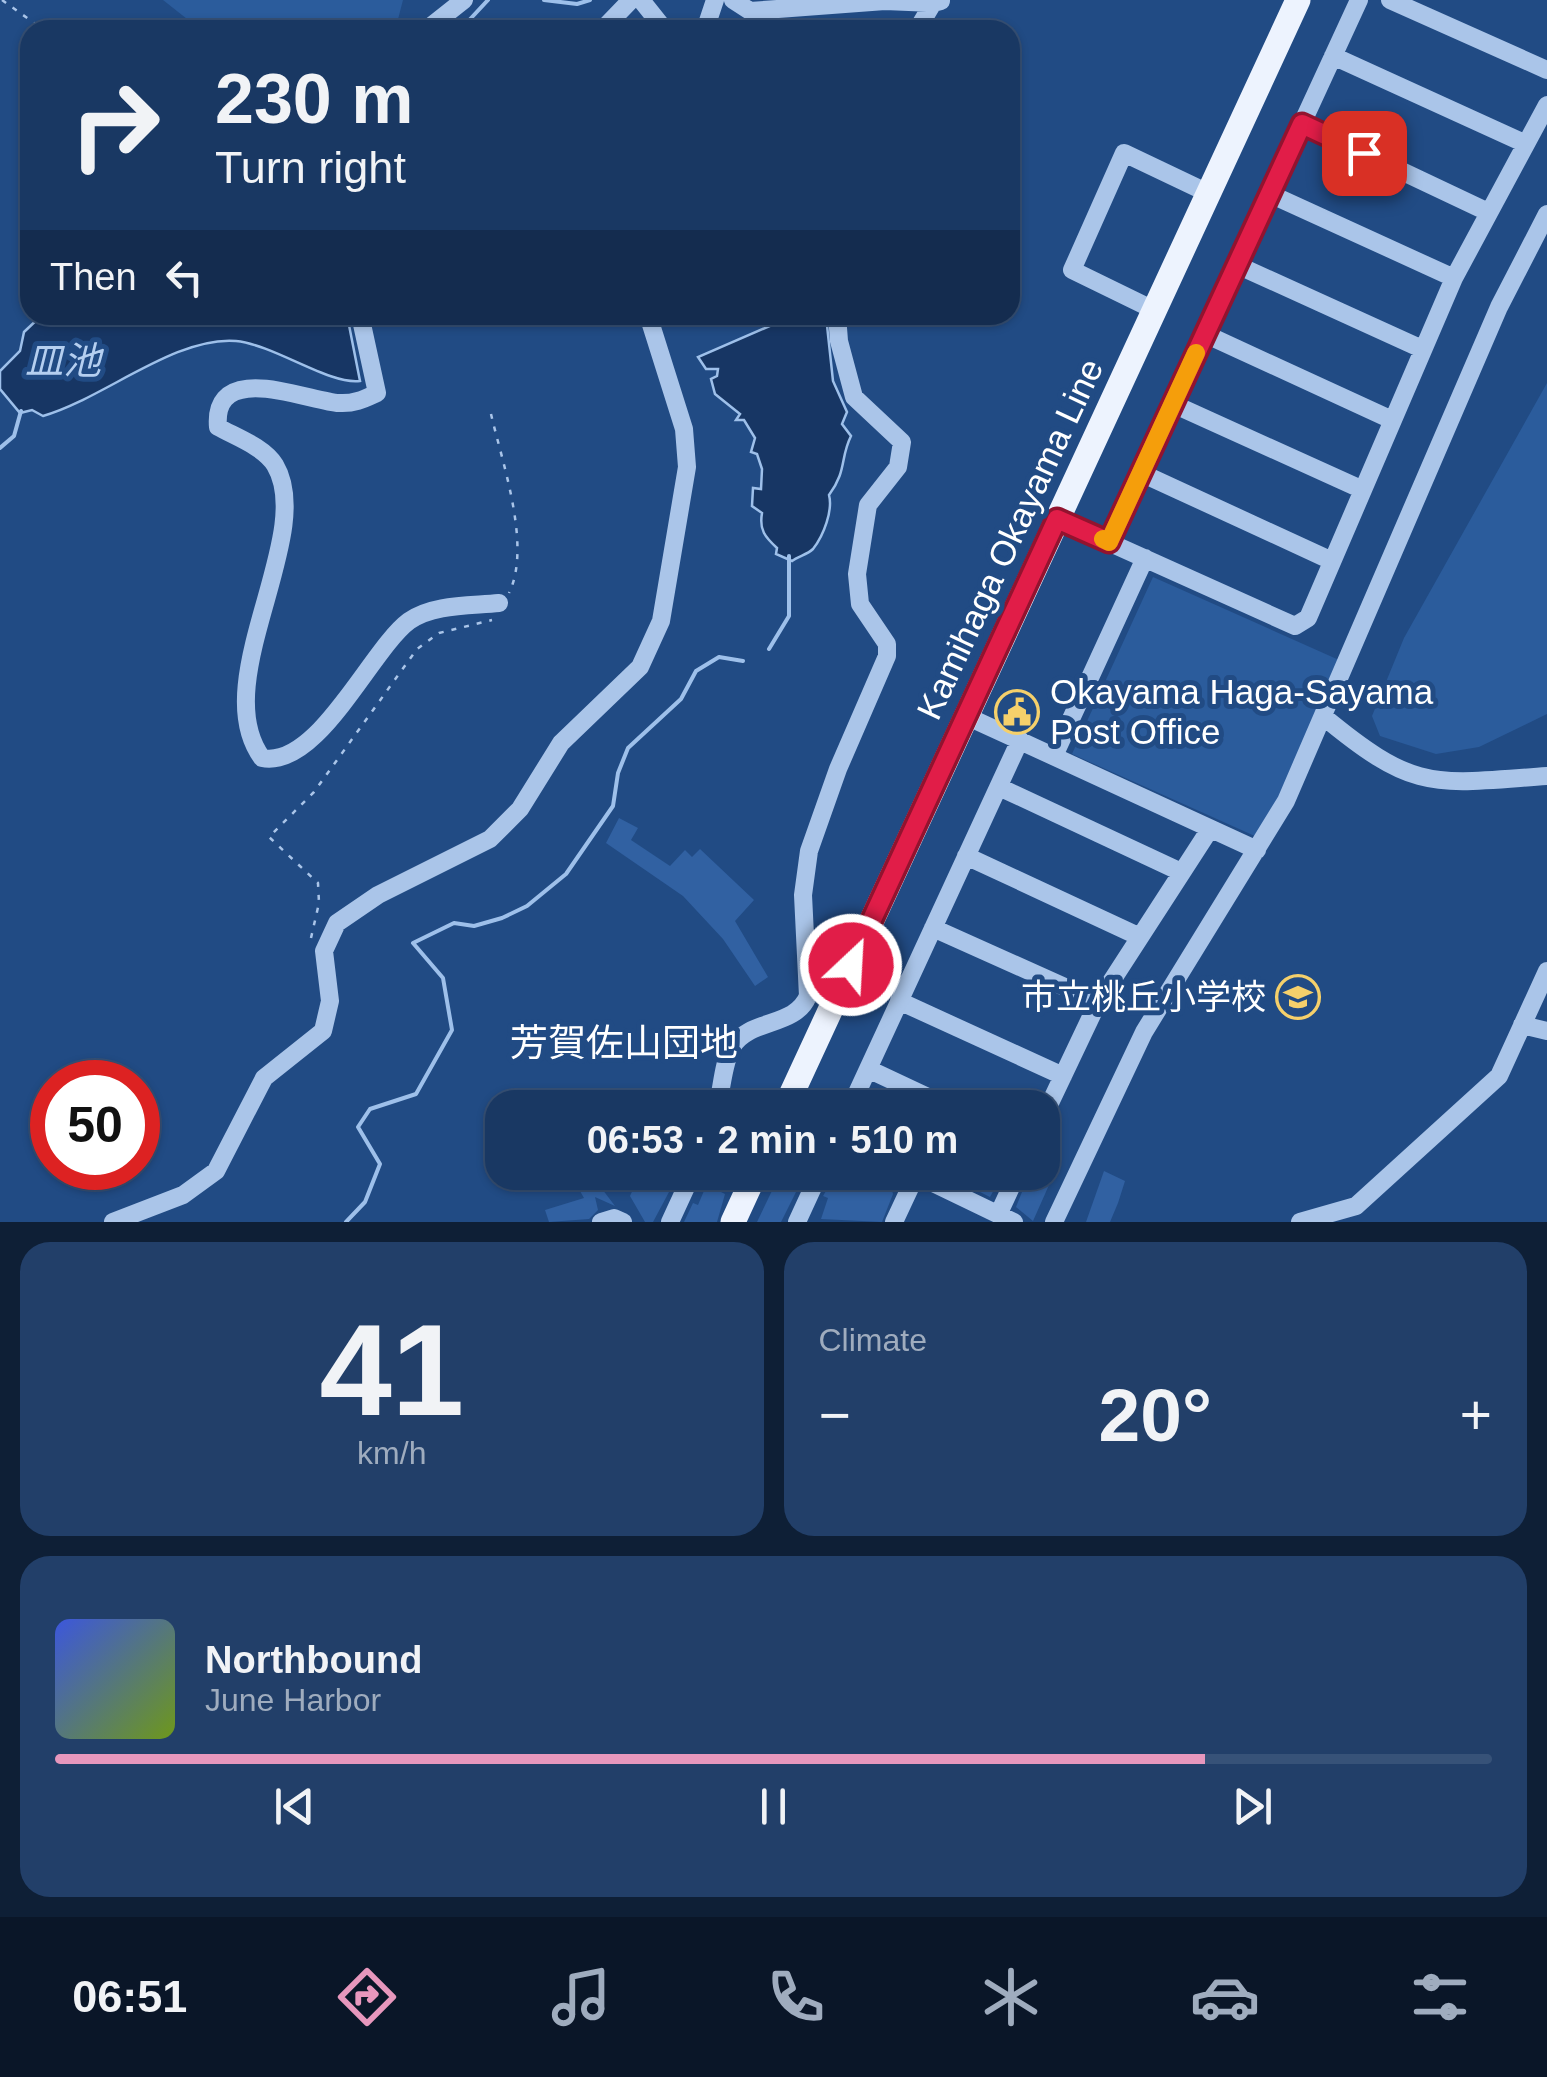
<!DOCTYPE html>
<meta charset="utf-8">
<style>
:root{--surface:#193863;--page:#223f69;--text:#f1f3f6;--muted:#9facbe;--line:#375278;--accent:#e797bd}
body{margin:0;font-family:Helvetica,"Noto Sans JP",sans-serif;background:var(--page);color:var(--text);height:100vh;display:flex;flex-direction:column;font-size:38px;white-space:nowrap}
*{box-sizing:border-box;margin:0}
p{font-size:32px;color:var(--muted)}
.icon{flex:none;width:55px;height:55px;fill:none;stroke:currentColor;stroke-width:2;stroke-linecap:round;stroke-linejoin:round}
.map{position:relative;height:1222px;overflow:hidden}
.details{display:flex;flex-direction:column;gap:20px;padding:20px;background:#0e1f36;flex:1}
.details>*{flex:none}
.hud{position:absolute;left:20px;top:20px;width:1000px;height:305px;border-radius:30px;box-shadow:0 2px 8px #0004,0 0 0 2px var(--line);background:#193863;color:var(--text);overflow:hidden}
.speed{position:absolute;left:30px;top:1060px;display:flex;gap:20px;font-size:50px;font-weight:700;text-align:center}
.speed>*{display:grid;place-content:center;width:130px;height:130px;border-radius:50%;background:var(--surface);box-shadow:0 2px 8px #0004,0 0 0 2px var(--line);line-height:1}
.speed .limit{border:15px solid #d22;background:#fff;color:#111}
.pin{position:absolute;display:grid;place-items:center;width:85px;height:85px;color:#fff;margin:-42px;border-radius:20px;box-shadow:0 5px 15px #0006}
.me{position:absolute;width:110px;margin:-55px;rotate:25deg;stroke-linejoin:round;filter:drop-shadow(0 0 8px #0008)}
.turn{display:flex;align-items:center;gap:35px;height:210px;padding:0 30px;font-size:45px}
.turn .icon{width:130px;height:130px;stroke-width:2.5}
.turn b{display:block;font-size:70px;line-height:85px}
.then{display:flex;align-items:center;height:95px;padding:0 30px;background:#0003;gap:20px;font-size:38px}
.big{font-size:75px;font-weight:700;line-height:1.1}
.details .card{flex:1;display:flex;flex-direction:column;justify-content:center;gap:15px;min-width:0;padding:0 35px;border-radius:30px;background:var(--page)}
.details .dial{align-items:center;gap:0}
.dial b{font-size:130px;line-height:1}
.song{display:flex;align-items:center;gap:30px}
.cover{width:120px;height:120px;border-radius:15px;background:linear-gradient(135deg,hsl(230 70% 55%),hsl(80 70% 35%))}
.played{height:10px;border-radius:5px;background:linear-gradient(90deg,var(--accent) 80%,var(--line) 80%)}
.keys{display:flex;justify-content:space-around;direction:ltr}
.heat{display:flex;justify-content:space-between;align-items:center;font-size:55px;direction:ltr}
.details .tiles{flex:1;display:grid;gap:20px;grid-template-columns:1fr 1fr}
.card:last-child{grid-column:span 2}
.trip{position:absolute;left:485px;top:1090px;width:575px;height:100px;border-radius:30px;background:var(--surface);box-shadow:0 2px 8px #0004,0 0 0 2px var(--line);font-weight:700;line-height:100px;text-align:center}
.dock{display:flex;height:160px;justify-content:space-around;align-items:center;background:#0a1628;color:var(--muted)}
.dock .icon{width:70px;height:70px}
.dock .selected{color:var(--accent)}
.dock b{font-size:45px;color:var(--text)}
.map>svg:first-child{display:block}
.green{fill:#2b5c9c}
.water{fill:#173664;stroke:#9ec0ea;stroke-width:2.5}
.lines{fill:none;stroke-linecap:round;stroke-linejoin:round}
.stream{stroke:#9ec0ea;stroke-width:4}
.building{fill:#3161a2}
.path{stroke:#aac5e9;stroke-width:2.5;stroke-dasharray:5 8;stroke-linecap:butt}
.minor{stroke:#aac5e9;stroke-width:18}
.major{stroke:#edf3fe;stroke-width:25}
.route-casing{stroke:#92132f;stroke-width:25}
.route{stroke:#e11d48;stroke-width:18}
.slow{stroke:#f59e0b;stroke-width:18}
.labels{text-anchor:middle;stroke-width:10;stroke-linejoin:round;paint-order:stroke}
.street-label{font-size:35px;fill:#fff;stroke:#214b84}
.poi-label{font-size:35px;fill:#fff;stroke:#214b84;text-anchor:start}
.water-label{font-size:38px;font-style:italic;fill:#b5cff0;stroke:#214b84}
.neighbourhood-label{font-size:38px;fill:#fff;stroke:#214b84}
</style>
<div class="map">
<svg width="1547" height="1222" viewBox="0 0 1547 1222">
<rect width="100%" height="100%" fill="#214b84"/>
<path class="green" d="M163,0H403L396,27L389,30H201Z
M1547,383V714L1479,747L1436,754L1380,736L1372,716L1404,638Z
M1153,577L1339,660L1284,791L1257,837L1072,754Z"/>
<path class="water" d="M42,315H347L360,381C329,385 275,345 236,341C175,336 103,399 43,416L32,410L20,413L0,389V371L20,351L24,332Z
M795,315L826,316L833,381L847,412L842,424L851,436C840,458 847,471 829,495C833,510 824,535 813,549C807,555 798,556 792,561L776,554L777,548C765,537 759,530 762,513L752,506L753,488L761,489L762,469L757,454L751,452L755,438L744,420H736L740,414L715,394L711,379L717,376L718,369H706L698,357Z"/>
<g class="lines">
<path class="stream" d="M544,0L577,4L590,0
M460,30L488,0
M370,323L379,315
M0,448L14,436L21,411
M769,649L789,616V556
M346,1222L365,1202L380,1164L358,1127L370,1109L416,1094L452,1030L443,978L413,943L454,923L474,926L502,918L527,906L566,874L613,806L618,773L628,748L681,699L696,671L719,657L743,661"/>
</g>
<path class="building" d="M619,818L638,828L631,840L670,866L685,850L692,857L700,849L754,900L735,921L768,977L755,986L723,939L683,896L606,843Z
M1042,1159L1057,1167L1033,1221L1016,1207L1030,1172H1042Z
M1104,1171L1125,1181L1118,1203L1110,1222H1086Z
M617,1172H666L677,1177L653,1222H645L630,1196L640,1174L625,1186Z
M712,1172H727L719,1185V1191L725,1194L717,1222H684L693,1203L698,1205Z
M781,1172H806L781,1222H757Z
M837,1172H853L891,1187L893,1194L882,1222L821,1219L828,1198L823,1196Z
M940,1172H1004L990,1197Z
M590,1173L615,1206L595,1197L598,1210L589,1219L549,1222L545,1210L584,1198L576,1184Z"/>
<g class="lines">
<path class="path" d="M2,0L44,30
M491,414C502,462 532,546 509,593
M311,938L319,903L318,883L269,837L314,792L417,649L439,633L492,620"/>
<path class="minor" d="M641,0L665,30
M733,0L750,11L885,1L933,3
M1390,0L1547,70
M426,30L464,0
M602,30L631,0
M705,30L715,0
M917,30L933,3L941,1
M1333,56L1526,144
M1302,124L1488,212
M1270,194L1454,278
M1237,265L1422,349
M1154,310L1072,270L1124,153L1208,193
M360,315L377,393C364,399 354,404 339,403C308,401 212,359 218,427C236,437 264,447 275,465C317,535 206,682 262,758C318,769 371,649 409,621C433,604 470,606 499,603
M1205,334L1392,420
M1173,404L1363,490
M1141,473L1332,561
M1057,519L1295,626L1308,618L1454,278L1547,105
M1109,542L1359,0
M966,716L1257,850
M1324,717C1416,793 1433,784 1547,776
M1054,756L1145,558
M999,787L1181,872
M966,856L1138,936
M933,928L1098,1002
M899,1001L1063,1076
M1522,1025L1547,1031
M868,1069L951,1108
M717,1108C722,1089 723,1063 732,1047C749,1018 795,1028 808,996L803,895L809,851L838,769L887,656V644L860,604L857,574L868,505L898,467L902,442L854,397L839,341L837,315
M850,1108L1020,740
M1042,1120L1098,1002L1210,829
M910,1172L1014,1222
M999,1213L1018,1172
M113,1222L183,1195L216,1171L264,1078L323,1031L330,1001L324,951L337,923L378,895L490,839L520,809L561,743L640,667L661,621L687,467L684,429L648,315
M601,1222L614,1218L623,1222
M670,1222L693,1172
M797,1222L820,1172
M894,1222L916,1175
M1054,1222L1144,1032L1286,801L1499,307L1547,214
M1300,1222L1356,1206L1499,1076L1547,971"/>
<path class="major" d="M785,1108L1298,0
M733,1222L756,1172"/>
</g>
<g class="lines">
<g class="route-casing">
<path id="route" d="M851,965L1057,519L1109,542L1302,124L1364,153"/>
</g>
<use href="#route" class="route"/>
<path class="slow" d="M1103,539L1109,542L1196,353"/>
</g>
<defs>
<g id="civic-ring" transform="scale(2.25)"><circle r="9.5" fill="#214b84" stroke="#f5d06b" stroke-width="1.5"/><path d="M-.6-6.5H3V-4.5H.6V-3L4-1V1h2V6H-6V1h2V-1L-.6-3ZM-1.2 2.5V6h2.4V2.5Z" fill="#f5d06b"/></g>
<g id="school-ring" transform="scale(2.25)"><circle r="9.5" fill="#214b84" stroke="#f5d06b" stroke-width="1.5"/><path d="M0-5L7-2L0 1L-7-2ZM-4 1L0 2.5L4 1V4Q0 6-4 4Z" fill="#f5d06b"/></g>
</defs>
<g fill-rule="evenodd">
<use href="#civic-ring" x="1017" y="712"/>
<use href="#school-ring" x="1298" y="997"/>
</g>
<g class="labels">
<g class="street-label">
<text transform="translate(1010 539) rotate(-65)" y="12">Kamihaga Okayama Line</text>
</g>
<g class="poi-label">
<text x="1050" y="704">Okayama Haga-Sayama<tspan x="1050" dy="40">Post Office</tspan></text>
<text x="1266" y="1009" text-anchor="end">市立桃丘小学校</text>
</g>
<g class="water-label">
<text x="63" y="374">皿池</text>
</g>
<g class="neighbourhood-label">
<text x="624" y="1056">芳賀佐山団地</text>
</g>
</g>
</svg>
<div class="speed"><div class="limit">50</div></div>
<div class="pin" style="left:1364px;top:153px;background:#d93025"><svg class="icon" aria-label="arrive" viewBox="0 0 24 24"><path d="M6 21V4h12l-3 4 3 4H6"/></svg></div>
<svg class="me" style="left:851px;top:965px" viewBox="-20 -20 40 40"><circle r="17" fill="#e11d48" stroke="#fff" stroke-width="3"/><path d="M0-11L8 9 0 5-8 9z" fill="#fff"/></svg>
<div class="trip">06:53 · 2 min · 510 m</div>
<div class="hud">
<div class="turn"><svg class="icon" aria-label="right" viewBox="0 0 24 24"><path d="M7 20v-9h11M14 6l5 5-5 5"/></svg><div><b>230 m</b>Turn right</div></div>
<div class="then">Then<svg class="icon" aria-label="left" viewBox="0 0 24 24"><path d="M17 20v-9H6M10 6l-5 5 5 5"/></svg></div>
</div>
</div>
<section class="details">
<div class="tiles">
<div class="card dial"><b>41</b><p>km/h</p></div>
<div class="card"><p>Climate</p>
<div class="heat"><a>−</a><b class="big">20°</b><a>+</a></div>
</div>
<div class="card">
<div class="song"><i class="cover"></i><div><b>Northbound</b><p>June Harbor</p></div></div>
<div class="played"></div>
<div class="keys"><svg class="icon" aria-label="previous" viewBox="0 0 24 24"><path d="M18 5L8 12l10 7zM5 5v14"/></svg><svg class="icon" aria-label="pause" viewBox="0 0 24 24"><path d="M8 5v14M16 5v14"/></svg><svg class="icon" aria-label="next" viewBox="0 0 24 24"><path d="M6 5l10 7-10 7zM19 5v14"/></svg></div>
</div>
</div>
</section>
<nav class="dock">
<b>06:51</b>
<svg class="icon selected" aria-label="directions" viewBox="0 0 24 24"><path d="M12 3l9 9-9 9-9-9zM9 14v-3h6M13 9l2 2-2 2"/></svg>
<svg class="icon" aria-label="music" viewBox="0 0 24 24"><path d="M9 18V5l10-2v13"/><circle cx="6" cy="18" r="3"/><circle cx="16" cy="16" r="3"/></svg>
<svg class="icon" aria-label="phone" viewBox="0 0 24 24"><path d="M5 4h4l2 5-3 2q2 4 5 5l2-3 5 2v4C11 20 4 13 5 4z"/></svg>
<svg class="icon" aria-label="climate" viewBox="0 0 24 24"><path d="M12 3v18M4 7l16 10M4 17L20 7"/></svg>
<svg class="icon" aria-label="car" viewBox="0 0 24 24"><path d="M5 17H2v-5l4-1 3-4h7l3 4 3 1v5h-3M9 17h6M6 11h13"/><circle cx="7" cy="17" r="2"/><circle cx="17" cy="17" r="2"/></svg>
<svg class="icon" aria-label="filters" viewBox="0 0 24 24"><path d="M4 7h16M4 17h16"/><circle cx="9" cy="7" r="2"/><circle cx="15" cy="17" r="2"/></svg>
</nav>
